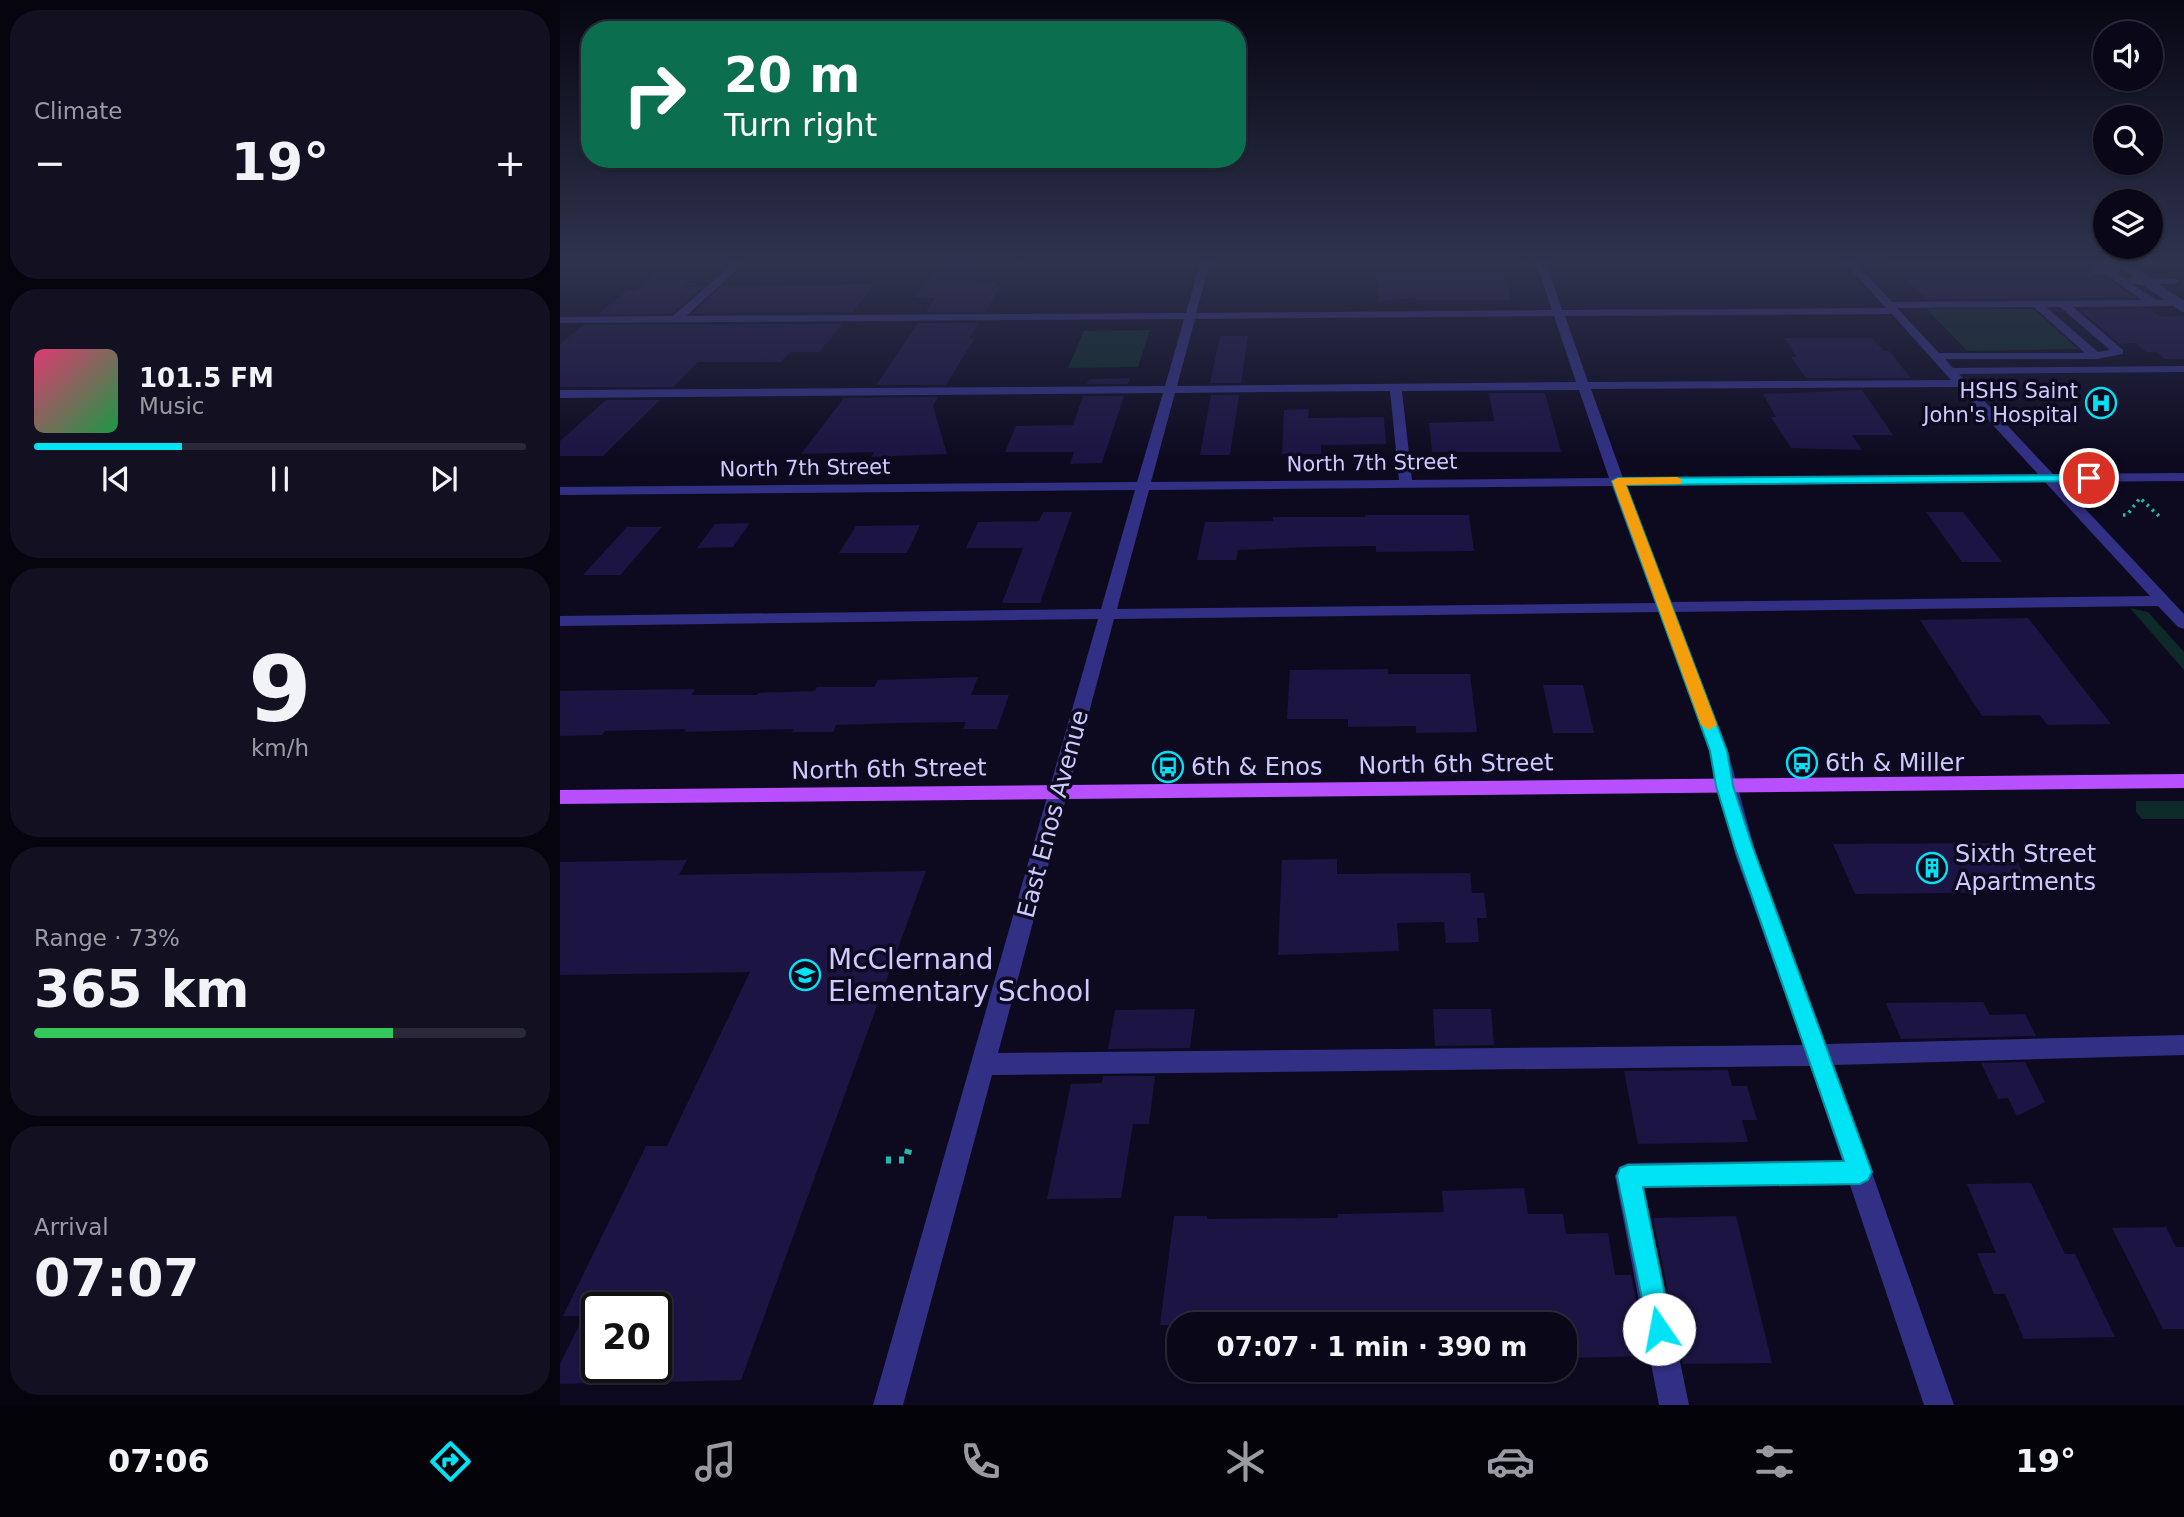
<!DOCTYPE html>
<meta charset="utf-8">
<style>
:root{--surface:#0a0818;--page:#131121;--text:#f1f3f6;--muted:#999aa2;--line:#2a2937;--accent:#00e3f4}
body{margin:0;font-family:"DejaVu Sans",sans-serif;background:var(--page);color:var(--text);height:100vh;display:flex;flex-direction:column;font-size:26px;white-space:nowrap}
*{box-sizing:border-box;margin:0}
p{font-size:23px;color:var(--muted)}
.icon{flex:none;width:38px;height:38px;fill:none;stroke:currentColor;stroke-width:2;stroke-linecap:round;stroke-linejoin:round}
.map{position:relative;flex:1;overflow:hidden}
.side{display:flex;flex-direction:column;gap:10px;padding:10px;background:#06040d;width:560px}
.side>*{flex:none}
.guide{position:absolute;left:21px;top:21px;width:665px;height:147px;border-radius:28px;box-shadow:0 2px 5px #0004,0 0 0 2px var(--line);background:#0b6e4f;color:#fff;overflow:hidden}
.controls{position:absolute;left:1533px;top:21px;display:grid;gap:14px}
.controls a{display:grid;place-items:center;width:70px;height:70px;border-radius:50%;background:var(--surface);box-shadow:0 2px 5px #0004,0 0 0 2px var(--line);font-size:35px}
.speed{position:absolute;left:21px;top:1292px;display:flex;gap:14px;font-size:35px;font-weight:700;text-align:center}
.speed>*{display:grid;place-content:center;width:91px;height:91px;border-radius:50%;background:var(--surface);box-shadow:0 2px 5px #0004,0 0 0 2px var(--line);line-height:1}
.speed .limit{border:4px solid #111;border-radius:10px;background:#fff;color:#111}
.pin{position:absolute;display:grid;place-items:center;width:60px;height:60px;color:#fff;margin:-30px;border:4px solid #fff;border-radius:50%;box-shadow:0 2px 7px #0007}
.me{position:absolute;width:77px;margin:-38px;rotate:348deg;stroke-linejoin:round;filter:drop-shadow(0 0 5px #0008)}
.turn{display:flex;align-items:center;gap:24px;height:147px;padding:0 28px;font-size:32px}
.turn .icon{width:91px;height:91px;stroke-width:2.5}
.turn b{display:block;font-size:49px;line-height:60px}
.big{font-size:52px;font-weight:700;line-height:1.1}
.side .card{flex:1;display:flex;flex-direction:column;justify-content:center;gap:10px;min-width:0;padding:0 24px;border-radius:28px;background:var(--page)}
.side .dial{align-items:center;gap:0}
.dial b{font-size:91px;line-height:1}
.song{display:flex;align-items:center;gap:21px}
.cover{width:84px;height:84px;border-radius:10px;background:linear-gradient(135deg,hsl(340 70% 55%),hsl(140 70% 35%))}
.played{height:7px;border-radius:4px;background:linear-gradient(90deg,var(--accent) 30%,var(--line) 30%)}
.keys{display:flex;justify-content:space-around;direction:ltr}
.heat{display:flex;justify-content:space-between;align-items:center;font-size:38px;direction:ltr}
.charge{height:10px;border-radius:5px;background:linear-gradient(90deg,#34c759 73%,var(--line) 0)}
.trip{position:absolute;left:607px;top:1312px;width:410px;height:70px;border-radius:28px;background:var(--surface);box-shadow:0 2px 5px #0004,0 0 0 2px var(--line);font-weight:700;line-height:70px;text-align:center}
.menu{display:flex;height:112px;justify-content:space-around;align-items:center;background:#04030a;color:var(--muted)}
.menu .icon{width:49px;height:49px}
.menu .active{color:var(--accent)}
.menu b{font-size:32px;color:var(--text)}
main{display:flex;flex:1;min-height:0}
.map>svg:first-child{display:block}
.green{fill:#0d2a28}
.building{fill:#1c1443}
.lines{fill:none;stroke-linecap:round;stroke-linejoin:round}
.path-far1{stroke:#21bbad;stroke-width:3.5;stroke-dasharray:2.5 4.5;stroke-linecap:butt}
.path{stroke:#21bbad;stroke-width:7;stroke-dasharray:5 8;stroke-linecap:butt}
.minor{fill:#313084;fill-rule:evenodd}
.major{fill:#b850ff;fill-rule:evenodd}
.minor-bridge{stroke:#313084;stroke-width:10}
.route{fill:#00e3f4;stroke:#00949f;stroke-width:2}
.slow{fill:#f59e0b}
.labels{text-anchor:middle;stroke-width:7;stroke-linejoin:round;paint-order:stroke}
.far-poi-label{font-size:21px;fill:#cec9ff;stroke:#0d0a20;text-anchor:end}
.far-street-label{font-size:21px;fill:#cec9ff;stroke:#0d0a20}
.poi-label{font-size:24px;fill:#cec9ff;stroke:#0d0a20;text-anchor:start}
.street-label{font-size:24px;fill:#cec9ff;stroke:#0d0a20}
.near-poi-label{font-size:28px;fill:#cec9ff;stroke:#0d0a20;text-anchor:start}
</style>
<main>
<section class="side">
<div class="card"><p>Climate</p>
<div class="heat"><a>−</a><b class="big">19°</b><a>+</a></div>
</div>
<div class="card">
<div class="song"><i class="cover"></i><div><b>101.5 FM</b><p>Music</p></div></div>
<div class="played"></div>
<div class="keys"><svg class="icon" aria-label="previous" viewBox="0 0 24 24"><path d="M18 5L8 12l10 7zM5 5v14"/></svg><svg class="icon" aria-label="pause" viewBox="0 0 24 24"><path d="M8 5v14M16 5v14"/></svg><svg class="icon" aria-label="next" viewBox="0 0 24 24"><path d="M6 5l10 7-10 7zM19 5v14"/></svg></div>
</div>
<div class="card dial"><b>9</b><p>km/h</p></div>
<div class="card"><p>Range · 73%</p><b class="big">365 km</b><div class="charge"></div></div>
<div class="card"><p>Arrival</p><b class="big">07:07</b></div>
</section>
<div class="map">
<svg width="1624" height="1405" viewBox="0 0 1624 1405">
<rect width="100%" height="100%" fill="#0d0a20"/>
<path class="green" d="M1367,309H1471L1478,313L1518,349L1407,351Z
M590,330L578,367L508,368L524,331Z
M1570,608L1588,612L1624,652V670Z
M1576,801H1624V819H1582L1576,812Z"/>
<path class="building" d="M150,263L123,287H143L112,313L38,314L68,290H77L109,264Z
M1329,263H1527L1533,276L1547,278L1574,297L1366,299Z
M378,267H424L413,283H437L435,286H441L425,312H366L375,298H353Z
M818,276L945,277L951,300H856V298L819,301Z
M315,284L292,312L133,313L162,286Z
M1590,309L1600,317L1624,316V359H1605L1596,352H1586L1575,343L1560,344L1520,310Z
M358,323H418L409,338L414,339L386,385H316Z
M282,324L259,352H230L221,362H138L113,387H0V344L23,325Z
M660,336H688L681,383H650Z
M1224,338H1312L1324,351H1329L1351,378H1246L1231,357H1237Z
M570,378L568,384H527L529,379Z
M1302,390L1333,435H1292L1302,450L1231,448L1211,417H1216L1203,394Z
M929,393H985L1001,452H872L869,423L934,421Z
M651,395H679L670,455H640Z
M523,396H564L542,463L510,464L514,452H445L456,426L513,425Z
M378,397L373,406L387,454L311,457L314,452L241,454L284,398Z
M46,400H100L43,456H0V441Z
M749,409L748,418L824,417L826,444L761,445V454H722L724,410Z
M483,512H512L480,603H442L463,548H406L418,522L479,521Z
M1366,512H1403L1442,562H1402Z
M805,515H909L914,551L816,552V546L751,547L678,550L676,560H637L645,522L713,521V517H805Z
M190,523L173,547L137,548L155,524Z
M360,525L347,553H279L296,526Z
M67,527H102L60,575H23Z
M1468,618L1551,724L1487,725L1480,715L1422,716L1360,620Z
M828,669V674H910L917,732L856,733V726L788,727V719H727L730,670Z
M418,677L411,695H449L437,729H403L406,722L339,723L276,725L273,732H232L234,729L124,732L126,729L45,731L42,735L0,736V691L135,689L131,695H197L198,693L255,691L257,687H314L318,680Z
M983,685H1023L1034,733H993Z
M1446,843L1475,892L1295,894L1273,844Z
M777,859V874L910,873L912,893H924L927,918H917L919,942L886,943L884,922L837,923L839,951L718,955L722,860Z
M127,860L119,875L366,871L181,1380L96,1382V1307H37V1383L0,1384V1364L24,1316H3L86,1146H107L190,972L0,975V862Z
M1423,1002L1430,1015L1465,1014L1476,1036L1341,1039L1326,1003Z
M635,1009L630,1048L548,1049L555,1010Z
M873,1009H931L934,1045L875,1046Z
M1465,1062L1485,1102L1457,1116L1448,1098L1438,1099L1421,1063Z
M1168,1070L1172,1086H1187L1197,1120H1182L1188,1142L1078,1144L1064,1071Z
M543,1076H595L589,1124H573L561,1198L487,1199L511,1084L542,1083Z
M1471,1183L1505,1254H1515L1555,1337L1464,1339L1445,1294H1434L1417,1253H1436L1407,1184Z
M964,1188L968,1214H1003L1006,1234L1048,1233L1055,1275H1071L1087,1356L1004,1358V1325H600L614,1216H647V1219L778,1218V1214L884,1212L882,1191Z
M1176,1216L1212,1363L1123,1364L1093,1218Z
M1606,1227L1616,1247H1624V1329H1603L1552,1228Z"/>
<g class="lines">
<path class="path-far1" d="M1563,515H1567L1580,498L1601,518"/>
<path class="path" d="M326,1160H346L350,1144"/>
<path class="minor" d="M174,263H184L126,316L626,313L640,263H650L636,313L992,310L976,263H986L1002,310L1326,308L1285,263H1295L1332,302L1582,300L1531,263H1542L1567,280L1572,278L1618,279L1619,281L1614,284H1572L1596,300H1624V306L1513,307L1563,350V354L1536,359H1385L1393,368L1624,366V372L1399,374L1493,474L1624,473V481L1500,482L1624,614V629L1618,627L1598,606L1114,612L1168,751L1196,854L1266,1044L1624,1035V1055L1274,1065L1394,1405H1364L1290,1185L1084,1188L1129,1405H1099L1055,1176L1059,1167L1068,1163L1282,1160L1250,1066L432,1075L343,1405H313L538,619L0,626V616L541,609L575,490L0,495V487L577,482L603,393L0,398V390L605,386L624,319L0,323V317L113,316ZM1474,307L1525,353H1379L1337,308ZM1486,307H1500L1550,350L1538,352ZM1332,314L1391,380L1028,382L1005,316ZM994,316L1016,382L617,386L635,319ZM1398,387L1478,474L1063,478L1031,389ZM1019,390L1049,478L852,480L842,391ZM830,391L839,480L591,482L615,393ZM1485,482L1590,596L1111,602L1066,486ZM1052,486L1095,603L557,609L589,490ZM1099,612L1150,751L1175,854L1243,1045L438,1053L554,619Z
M1555,263H1566L1582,275L1574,277Z"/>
<path class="major" d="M1624,774V788L0,804V790Z"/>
<path class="minor-bridge" d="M1537,270H1555
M1577,275L1624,307"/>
</g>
<linearGradient id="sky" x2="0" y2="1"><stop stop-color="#070612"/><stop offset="0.57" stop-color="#2f334e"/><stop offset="1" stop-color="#2f334e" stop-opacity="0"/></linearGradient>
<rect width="1624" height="459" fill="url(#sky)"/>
<path class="route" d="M1529,475L1535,478L1533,481L1066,485L1167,751L1173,786L1192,845L1312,1172L1308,1180L1300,1184L1083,1187L1112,1329L1108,1338L1099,1342L1090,1338L1057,1176L1060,1168L1068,1165L1284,1161L1174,845L1156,786L1150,751L1052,481L1058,478Z"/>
<path class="slow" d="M1117,477L1121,479V484L1066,485L1157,725L1149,730L1141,725L1052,481L1058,478Z"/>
<defs>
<g id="hospital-ring" transform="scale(1.575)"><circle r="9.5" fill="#0d0a20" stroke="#00e3f4" stroke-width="1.5"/><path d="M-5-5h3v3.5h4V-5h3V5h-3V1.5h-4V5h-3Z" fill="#00e3f4"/></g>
<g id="bus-ring" transform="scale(1.575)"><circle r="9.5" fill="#0d0a20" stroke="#00e3f4" stroke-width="1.5"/><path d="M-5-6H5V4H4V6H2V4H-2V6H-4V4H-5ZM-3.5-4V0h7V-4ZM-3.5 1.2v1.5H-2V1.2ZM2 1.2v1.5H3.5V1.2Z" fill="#00e3f4"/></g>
<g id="building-ring" transform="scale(1.575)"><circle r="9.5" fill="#0d0a20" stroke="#00e3f4" stroke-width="1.5"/><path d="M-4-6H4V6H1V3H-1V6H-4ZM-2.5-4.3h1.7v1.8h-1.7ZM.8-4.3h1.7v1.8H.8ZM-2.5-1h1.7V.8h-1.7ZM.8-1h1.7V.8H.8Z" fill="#00e3f4"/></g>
<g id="school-ring" transform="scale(1.575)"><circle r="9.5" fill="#0d0a20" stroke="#00e3f4" stroke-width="1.5"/><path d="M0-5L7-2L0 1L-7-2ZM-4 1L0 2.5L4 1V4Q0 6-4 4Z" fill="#00e3f4"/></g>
</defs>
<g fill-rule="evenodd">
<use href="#hospital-ring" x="1541" y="403"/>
<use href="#bus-ring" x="1242" y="763"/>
<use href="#bus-ring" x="608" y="767"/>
<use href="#building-ring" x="1372" y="868"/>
<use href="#school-ring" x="245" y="975"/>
</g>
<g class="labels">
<g class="far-poi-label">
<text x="1518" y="398">HSHS Saint<tspan x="1518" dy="24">John's Hospital</tspan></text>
</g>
<g class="far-street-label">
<text transform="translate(812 463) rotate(-1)" y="7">North 7th Street</text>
<text transform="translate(245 468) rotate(-1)" y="7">North 7th Street</text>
</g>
<g class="poi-label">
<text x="1265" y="771">6th &amp; Miller</text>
<text x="631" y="775">6th &amp; Enos</text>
<text x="1395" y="862">Sixth Street<tspan x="1395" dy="28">Apartments</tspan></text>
</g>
<g class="street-label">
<text transform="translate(896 764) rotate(-1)" y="8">North 6th Street</text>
<text transform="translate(329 769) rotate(-1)" y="8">North 6th Street</text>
<text transform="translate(493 814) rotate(-75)" y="8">East Enos Avenue</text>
</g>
<g class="near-poi-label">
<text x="268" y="969">McClernand<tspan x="268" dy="32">Elementary School</tspan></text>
</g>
</g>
</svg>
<div class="controls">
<a><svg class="icon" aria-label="sound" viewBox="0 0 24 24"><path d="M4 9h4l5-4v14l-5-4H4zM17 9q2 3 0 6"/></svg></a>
<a><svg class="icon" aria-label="search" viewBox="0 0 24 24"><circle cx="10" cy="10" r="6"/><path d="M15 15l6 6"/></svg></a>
<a><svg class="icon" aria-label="layers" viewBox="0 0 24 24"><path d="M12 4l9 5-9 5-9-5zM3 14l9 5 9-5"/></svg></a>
</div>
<div class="speed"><div class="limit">20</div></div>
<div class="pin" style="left:1529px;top:478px;background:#d93025"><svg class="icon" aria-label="arrive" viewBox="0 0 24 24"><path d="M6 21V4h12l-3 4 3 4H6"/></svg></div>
<svg class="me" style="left:1099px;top:1329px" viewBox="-20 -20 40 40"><circle r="19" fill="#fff"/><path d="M0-13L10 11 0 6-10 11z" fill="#00e3f4"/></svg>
<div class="trip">07:07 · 1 min · 390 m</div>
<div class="guide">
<div class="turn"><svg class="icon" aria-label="right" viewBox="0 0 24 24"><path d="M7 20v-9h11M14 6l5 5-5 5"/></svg><div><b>20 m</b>Turn right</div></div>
</div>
</div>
</main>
<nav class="menu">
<b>07:06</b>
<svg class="icon active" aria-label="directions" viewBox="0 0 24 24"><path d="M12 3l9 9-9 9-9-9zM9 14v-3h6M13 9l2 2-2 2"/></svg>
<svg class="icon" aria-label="music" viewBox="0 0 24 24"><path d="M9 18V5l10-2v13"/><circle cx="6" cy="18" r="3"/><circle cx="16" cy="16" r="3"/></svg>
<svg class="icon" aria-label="phone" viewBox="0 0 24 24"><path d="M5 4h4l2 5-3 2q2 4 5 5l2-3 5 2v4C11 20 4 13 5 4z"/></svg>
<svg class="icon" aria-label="climate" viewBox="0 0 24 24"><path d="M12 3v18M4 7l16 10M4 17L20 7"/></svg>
<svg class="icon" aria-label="car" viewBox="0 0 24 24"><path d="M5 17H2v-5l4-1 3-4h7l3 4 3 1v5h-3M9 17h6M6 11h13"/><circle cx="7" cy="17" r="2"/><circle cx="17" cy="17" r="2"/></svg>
<svg class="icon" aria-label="filters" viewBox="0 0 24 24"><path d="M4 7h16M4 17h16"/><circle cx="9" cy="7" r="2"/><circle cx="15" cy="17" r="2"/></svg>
<b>19°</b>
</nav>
